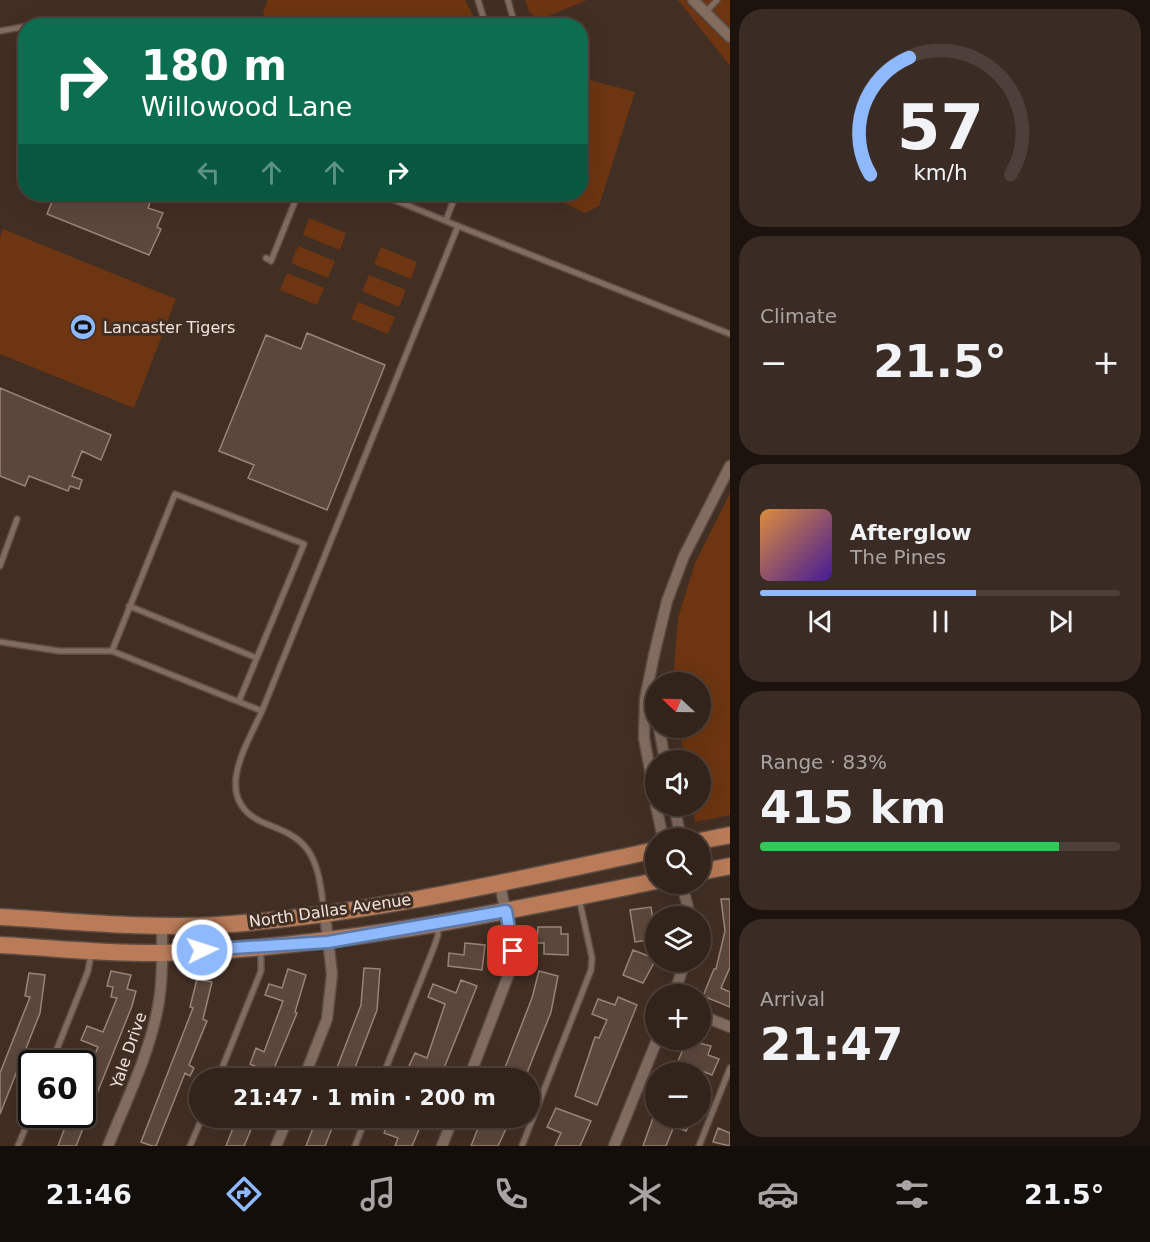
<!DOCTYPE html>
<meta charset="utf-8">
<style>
:root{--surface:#32231b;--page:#3a2b24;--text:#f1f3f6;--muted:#a8a4a3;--line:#4d403a;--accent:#8eb9fd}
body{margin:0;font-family:"DejaVu Sans",sans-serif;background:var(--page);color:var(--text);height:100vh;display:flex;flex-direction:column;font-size:22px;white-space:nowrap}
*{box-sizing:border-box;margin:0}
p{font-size:20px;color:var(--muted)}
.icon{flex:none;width:33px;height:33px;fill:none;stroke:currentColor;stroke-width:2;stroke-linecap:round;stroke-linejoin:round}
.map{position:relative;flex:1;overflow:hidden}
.details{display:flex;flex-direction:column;gap:9px;padding:9px;background:#1c130f;width:420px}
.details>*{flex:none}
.banner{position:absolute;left:18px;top:18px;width:570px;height:183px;border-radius:24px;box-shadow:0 6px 24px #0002,0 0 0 2px var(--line);background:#0b6e4f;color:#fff;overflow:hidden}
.needle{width:39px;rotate:292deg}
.fabs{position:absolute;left:645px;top:672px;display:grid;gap:12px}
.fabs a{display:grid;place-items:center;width:66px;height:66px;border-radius:50%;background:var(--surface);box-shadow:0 6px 24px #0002,0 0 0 2px var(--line);font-size:30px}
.speed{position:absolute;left:18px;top:1050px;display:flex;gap:12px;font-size:30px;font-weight:700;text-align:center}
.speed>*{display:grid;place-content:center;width:78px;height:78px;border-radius:50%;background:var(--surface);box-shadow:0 6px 24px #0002,0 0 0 2px var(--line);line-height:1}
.speed .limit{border:3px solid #111;border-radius:9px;background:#fff;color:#111}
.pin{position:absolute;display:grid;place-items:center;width:51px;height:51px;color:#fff;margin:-26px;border-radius:12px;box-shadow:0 3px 9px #0006}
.me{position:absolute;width:66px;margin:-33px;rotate:86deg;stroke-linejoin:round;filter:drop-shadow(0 0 4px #0008)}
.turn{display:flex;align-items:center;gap:21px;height:126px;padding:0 24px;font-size:27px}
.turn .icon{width:78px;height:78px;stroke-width:2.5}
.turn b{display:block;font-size:42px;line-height:51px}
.lanes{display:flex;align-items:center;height:57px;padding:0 24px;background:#0003;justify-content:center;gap:30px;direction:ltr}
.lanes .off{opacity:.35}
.big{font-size:45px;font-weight:700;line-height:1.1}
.details .card{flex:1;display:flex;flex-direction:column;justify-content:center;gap:9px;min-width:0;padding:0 21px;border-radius:24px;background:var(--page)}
.details .dial{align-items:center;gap:0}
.dial svg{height:156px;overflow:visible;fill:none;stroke:var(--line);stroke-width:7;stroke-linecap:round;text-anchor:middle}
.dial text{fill:var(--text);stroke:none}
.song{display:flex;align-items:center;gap:18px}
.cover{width:72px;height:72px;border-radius:9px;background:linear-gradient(135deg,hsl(30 70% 55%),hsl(260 70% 35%))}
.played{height:6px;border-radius:3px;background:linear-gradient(90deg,var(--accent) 60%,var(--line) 60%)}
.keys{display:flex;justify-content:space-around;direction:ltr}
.heat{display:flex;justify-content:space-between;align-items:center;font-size:33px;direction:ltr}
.charge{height:9px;border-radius:4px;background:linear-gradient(90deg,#34c759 83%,var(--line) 0)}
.trip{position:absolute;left:189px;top:1068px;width:351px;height:60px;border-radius:30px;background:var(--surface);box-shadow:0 6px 24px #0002,0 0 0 2px var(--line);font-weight:700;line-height:60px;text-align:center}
.menu{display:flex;height:96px;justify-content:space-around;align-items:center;background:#140e0b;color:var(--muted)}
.menu .icon{width:42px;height:42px}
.menu .selected{color:var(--accent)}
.menu b{font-size:27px;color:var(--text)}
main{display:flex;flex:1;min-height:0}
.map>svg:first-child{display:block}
.green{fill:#6d3511}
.building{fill:#5c473c;stroke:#9a8377;stroke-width:1.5}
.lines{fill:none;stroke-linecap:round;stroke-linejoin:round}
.lane-casing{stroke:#5c4c43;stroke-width:8}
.street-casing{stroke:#5c4c43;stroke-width:13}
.primary-casing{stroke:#5c4c43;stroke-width:19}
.lane{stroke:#826c60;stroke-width:5}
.street{stroke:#826c60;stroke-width:10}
.primary{stroke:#b97b58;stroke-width:16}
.route-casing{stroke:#5c78a4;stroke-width:15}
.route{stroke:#8eb9fd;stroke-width:10}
.labels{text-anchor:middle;stroke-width:6;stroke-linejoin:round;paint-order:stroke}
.poi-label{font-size:16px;fill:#f1e4dd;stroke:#422f24;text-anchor:start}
.street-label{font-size:16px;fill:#f1e4dd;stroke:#422f24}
</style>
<main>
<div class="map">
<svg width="730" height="1146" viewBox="0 0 730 1146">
<rect width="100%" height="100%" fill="#422f24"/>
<path class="green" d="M268,0H465L478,25H269L263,12Z
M525,0H587L539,20L530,13Z
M678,0H730V66Z
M581,80H590L635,92L599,206L585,213L547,194H580Z
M309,218L346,233L340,250L303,235Z
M3,229L176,299L134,408L0,354V237Z
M298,246L335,261L328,278L291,263Z
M381,247L417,262L411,279L374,264Z
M287,273L324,288L317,305L280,290Z
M369,275L406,290L399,307L362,291Z
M358,302L395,317L388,334L351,319Z
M730,493V815L695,822L692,806H700V760H685L679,728H700V682H673L678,618L695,563Z"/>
<path class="building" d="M55,194H153L148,208L163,213L157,227L161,229L149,255L47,214Z
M307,333L385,365L327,510L248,478L254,465L219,451L266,335L301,349Z
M0,388L111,435L101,460L82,451L72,476L82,480L79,489L70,486L68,491L29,476L25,486L0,476Z
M721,899H730V967L721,988L730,992V1007L703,996L714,969H716L725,931Z
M651,907L656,939L635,942L630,910Z
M538,927H561V934H568V955L544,954V943H537Z
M465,943L485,945L482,970L448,966L449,953L464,955Z
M633,950L656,959L643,983L623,975Z
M364,968L380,969L377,1010L351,1078H333L361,1005Z
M288,969L306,975L295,1012L297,1013L270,1078H252L257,1067L250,1064L256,1048L264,1052L283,1001L265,995L269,984L282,988Z
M111,971L131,975L127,989L136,991L132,1006L76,1146H58L70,1114H82V1076L85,1077L98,1047L81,1040L87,1026L103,1032L117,998L111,997L113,987L107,986Z
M539,971L558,976L551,1012L525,1078H501L532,998Z
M29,973L45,975L40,1013L0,1114V1073L30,997L25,996Z
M197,979L212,982L203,1019L207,1021L189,1065L194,1068L190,1076L185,1073L156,1146H152L141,1142L193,1008L190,1007Z
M461,980L477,986L440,1078H414L417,1070L409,1066L415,1053L427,1058L445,1004L428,997L433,984L456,993Z
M618,997L637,1005L597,1105L575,1096L595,1037L599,1038L607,1020L592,1014L598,999L615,1005Z
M687,1040L711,1046L708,1055L719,1059L712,1075L678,1061Z
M556,1108L591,1121L580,1146H555L561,1133L547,1127Z
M237,1118H256L244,1146H226Z
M317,1118H336L325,1146H306Z
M407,1118H424L412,1146H395L398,1138L384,1133L389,1120L403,1126Z
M482,1118H511L498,1146H471Z
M653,1118H692L686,1131L674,1126L666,1146H643Z
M718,1128L730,1133V1146L713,1142Z"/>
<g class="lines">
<g class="lane-casing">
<path id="lane" d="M478,0L486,26
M508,0L515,26
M706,12L717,0
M0,31L28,26
M446,220L456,194
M458,226L730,334
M266,258L271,261L298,194
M0,566L17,519
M129,606L257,658
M0,642L59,651H112L262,711L458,226L380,194
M112,651L175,494L304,544L239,701
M262,711C247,745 212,797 260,821C277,829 295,833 307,849C320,867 321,890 324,911
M51,1064L88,971L91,954
M218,1078L261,971V951
M382,1078L434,947L438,935L437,925
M18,1146L32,1112
M190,1146L202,1118
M355,1146L366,1118
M522,1146L591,970L592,958L579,898
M699,1146L730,1068"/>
</g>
<g class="street-casing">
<path id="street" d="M693,0L730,37
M659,728L665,760
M656,802L644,738L645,699L654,655L667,601L684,556L730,466
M656,806L663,838
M674,806L681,838
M682,884L690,916
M674,994L685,962
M700,1015L730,1027
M304,1078L327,1019L332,974L325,915
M469,1078L513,963V951L500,884
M108,1146C126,1101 149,1055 158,1007C163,980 162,952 162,925
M276,1146L288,1118
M442,1146L453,1118
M614,1146L657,1040"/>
</g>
<g class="primary-casing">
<path id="primary" d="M700,841L730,835
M700,872L730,866
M0,917C72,921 146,929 218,925C365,915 511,881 656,850
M0,945C54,948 109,954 163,953C330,949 493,914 656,881"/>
</g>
<use href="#lane" class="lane"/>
<use href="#street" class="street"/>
<use href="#primary" class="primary"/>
</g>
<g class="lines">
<g class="route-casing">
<path id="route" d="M202,950L328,942L506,911L513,951"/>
</g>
<use href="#route" class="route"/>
</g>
<defs>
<g id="stadium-disc" transform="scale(1.35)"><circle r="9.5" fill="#8eb9fd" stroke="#422f24"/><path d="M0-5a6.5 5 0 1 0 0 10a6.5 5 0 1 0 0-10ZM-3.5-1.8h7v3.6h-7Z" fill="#111"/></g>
</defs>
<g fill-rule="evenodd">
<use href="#stadium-disc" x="83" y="327"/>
</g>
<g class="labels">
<g class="poi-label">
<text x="103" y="333">Lancaster Tigers</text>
</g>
<g class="street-label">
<text transform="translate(330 910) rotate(-8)" y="6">North Dallas Avenue</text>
<text transform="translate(128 1050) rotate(-71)" y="6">Yale Drive</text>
</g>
</g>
</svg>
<div class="fabs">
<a><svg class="needle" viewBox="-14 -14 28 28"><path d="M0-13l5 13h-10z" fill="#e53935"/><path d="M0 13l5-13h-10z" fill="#a8a4a3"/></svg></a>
<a><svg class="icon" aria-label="sound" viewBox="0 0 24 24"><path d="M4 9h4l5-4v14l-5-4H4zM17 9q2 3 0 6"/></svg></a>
<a><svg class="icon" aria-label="search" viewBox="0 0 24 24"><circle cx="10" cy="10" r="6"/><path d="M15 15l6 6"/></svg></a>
<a><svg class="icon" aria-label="layers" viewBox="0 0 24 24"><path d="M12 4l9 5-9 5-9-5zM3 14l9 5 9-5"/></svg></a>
<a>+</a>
<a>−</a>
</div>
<div class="speed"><div class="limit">60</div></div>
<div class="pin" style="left:513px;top:951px;background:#d93025"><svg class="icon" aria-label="arrive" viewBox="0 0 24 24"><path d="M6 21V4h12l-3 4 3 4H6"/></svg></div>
<svg class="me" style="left:202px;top:950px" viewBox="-20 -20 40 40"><circle r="17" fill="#8eb9fd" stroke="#fff" stroke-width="3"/><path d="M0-11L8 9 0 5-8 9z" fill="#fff"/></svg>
<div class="trip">21:47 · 1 min · 200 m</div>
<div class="banner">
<div class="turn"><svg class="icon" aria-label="right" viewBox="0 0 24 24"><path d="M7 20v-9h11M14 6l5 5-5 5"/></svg><div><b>180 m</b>Willowood Lane</div></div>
<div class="lanes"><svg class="icon off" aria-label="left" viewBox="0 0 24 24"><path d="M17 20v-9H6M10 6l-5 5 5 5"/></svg><svg class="icon off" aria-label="ahead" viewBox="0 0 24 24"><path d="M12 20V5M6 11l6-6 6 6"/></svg><svg class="icon off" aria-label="ahead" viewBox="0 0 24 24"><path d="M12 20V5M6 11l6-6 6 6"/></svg><svg class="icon" aria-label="right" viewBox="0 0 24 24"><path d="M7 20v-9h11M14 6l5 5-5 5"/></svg></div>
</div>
</div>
<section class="details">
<div class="card dial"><svg viewBox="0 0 100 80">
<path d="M14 69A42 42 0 1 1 86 69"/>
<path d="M14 69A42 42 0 0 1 34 9" stroke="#8eb9fd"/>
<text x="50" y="56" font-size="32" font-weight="700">57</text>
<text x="50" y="72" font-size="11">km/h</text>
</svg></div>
<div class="card"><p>Climate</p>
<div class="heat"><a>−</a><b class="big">21.5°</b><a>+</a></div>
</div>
<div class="card">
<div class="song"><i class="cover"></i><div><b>Afterglow</b><p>The Pines</p></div></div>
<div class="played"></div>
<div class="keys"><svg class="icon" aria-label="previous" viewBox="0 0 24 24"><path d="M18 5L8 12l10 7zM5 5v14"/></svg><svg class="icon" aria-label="pause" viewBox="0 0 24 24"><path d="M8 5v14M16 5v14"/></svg><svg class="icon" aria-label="next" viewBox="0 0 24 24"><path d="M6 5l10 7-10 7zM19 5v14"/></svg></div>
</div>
<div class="card"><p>Range · 83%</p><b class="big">415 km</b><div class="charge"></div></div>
<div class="card"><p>Arrival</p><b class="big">21:47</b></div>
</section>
</main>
<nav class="menu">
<b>21:46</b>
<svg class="icon selected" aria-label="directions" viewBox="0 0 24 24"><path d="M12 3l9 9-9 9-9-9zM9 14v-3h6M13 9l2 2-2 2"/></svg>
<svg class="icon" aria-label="music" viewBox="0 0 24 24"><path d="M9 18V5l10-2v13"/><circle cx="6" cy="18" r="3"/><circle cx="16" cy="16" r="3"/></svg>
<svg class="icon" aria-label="phone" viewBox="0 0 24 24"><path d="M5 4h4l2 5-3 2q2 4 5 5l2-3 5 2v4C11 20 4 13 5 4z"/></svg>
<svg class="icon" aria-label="climate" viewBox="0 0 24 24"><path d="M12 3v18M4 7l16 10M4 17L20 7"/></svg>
<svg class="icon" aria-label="car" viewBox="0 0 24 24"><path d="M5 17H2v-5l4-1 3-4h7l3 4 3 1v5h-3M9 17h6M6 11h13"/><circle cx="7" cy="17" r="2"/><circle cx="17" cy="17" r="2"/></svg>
<svg class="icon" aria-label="filters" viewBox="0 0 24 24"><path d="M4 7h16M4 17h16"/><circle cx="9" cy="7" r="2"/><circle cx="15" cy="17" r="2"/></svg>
<b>21.5°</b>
</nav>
